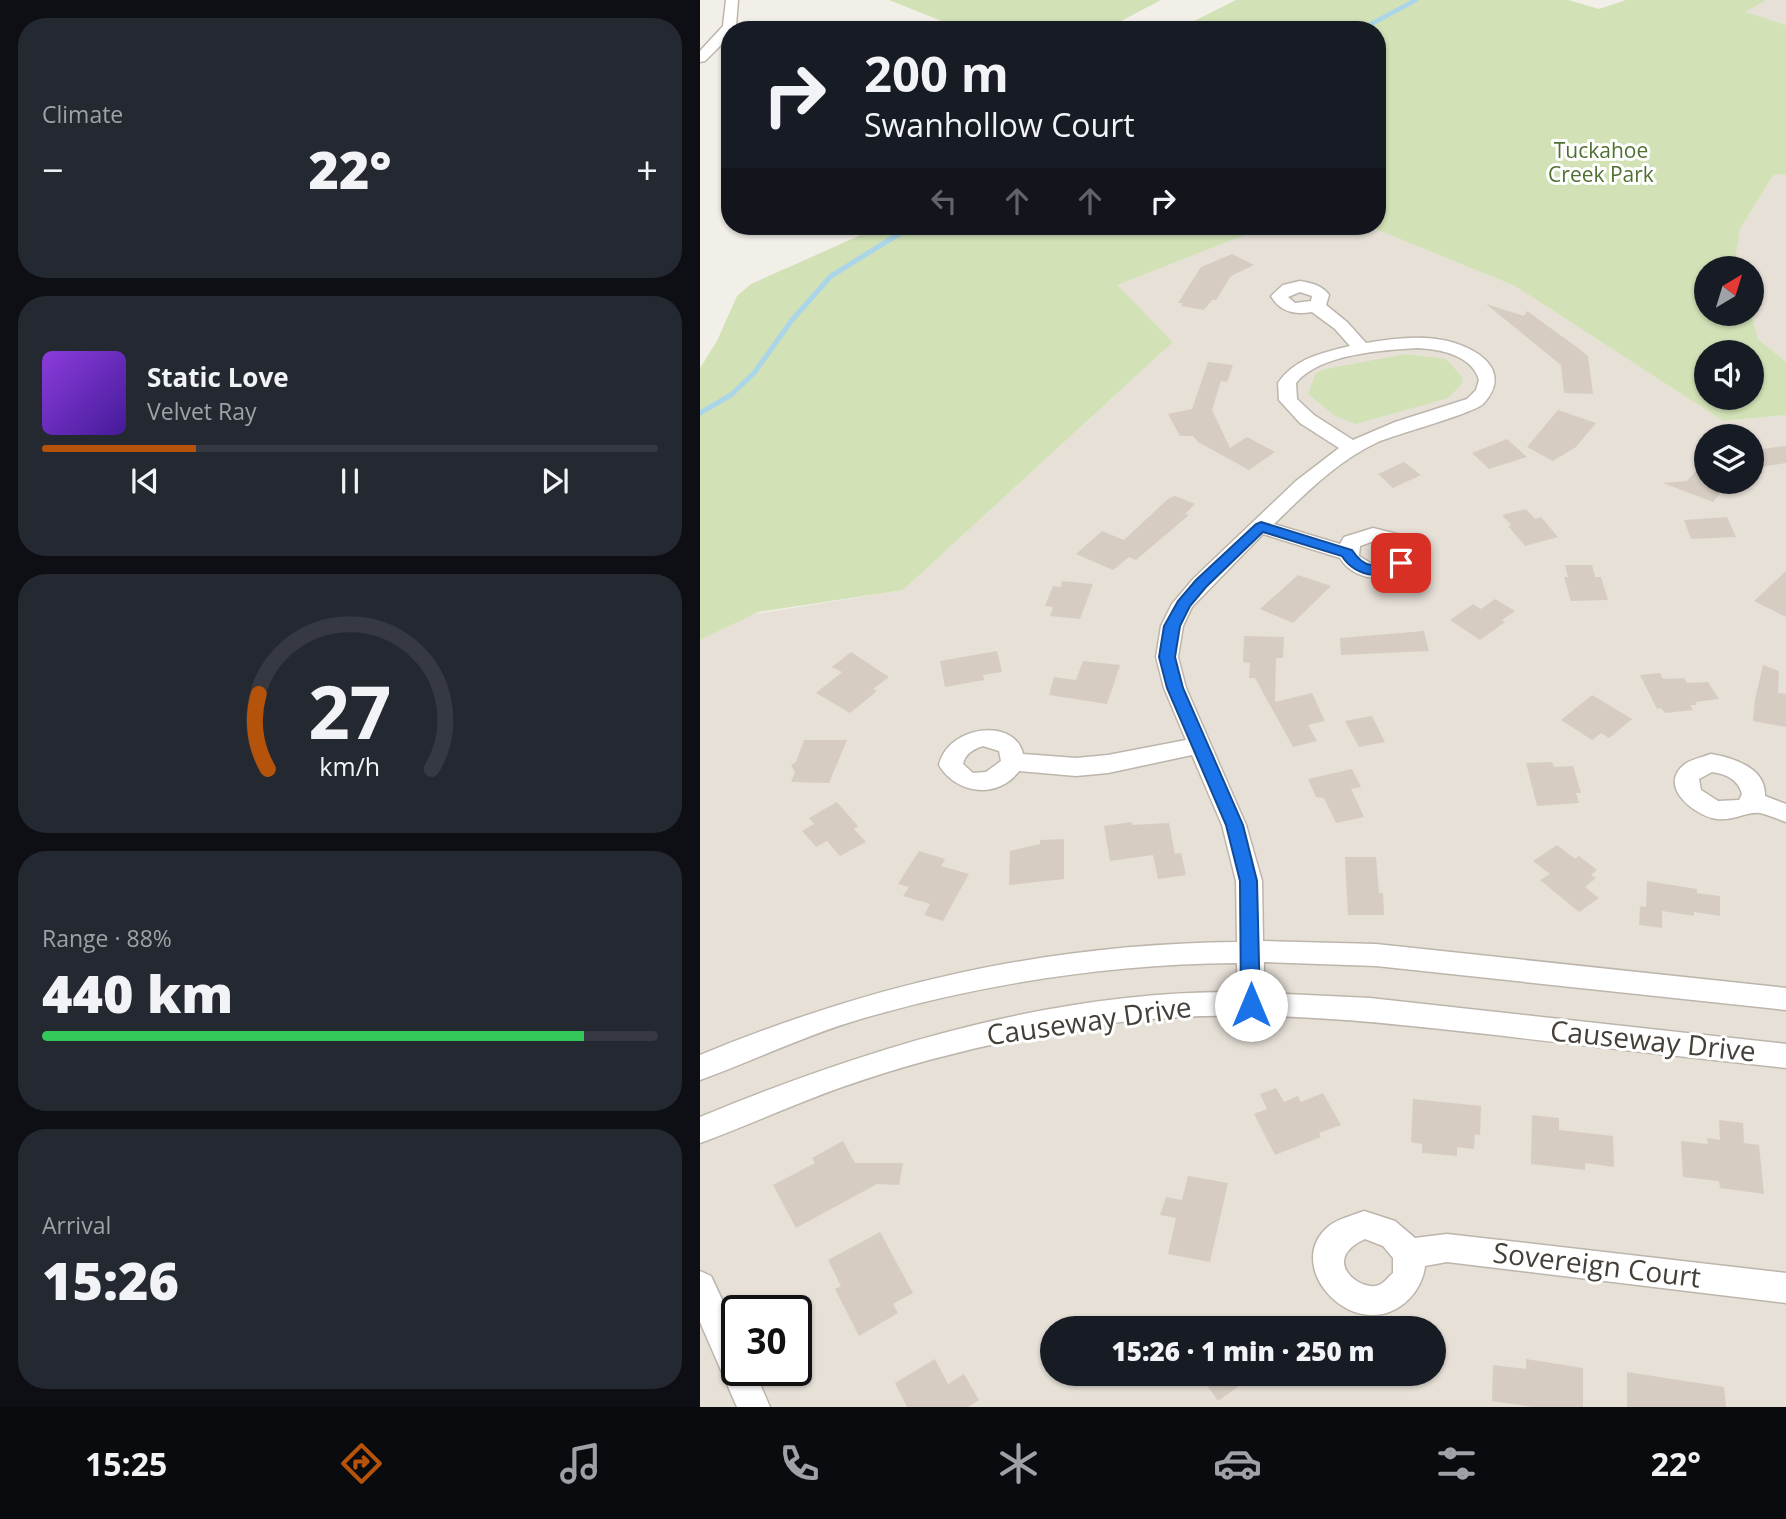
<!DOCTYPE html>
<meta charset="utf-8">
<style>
:root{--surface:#171b24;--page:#242831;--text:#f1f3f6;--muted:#9ea1a6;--line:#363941;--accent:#b45309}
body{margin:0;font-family:"Open Sans",sans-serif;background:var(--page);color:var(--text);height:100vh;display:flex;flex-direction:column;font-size:26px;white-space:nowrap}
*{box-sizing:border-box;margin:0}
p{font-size:23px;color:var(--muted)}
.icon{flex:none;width:38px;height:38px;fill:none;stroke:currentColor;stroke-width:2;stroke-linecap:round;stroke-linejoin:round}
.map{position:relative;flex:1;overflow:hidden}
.details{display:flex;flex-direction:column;gap:18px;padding:18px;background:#0d0f14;width:700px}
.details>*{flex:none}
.guide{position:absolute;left:21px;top:21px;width:665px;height:214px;border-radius:28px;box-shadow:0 2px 5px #0004;background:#171b24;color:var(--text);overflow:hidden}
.needle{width:46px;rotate:38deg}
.fabs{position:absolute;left:994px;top:256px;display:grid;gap:14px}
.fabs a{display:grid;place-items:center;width:70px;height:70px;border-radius:50%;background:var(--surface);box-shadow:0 2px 5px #0004;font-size:35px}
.speed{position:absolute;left:21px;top:1295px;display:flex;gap:14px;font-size:35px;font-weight:700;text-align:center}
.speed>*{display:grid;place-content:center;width:91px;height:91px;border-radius:50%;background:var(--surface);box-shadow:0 2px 5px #0004;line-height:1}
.speed .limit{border:4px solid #111;border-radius:10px;background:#fff;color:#111}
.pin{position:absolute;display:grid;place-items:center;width:60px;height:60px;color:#fff;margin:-30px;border-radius:14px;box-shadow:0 4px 10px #0006}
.me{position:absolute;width:77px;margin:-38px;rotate:0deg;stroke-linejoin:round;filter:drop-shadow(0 0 5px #0008)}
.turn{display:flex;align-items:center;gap:24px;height:147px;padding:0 28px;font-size:32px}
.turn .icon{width:91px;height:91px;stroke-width:2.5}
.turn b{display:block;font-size:49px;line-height:60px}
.lanes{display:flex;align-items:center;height:66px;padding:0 28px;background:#0003;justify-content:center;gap:35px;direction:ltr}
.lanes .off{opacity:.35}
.big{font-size:52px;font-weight:800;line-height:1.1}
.details .tile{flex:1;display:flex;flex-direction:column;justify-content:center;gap:10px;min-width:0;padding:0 24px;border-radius:28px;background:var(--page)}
.details .dial{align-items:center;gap:0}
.dial svg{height:182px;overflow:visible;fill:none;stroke:var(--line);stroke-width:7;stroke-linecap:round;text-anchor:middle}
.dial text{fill:var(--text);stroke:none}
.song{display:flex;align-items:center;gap:21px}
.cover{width:84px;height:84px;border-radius:10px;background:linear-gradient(135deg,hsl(270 70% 55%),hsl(260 70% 35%))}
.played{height:7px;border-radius:4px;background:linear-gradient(90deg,var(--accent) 25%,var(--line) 25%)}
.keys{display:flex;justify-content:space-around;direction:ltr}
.heat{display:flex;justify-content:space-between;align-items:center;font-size:38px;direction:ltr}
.charge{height:10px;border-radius:5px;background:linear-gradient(90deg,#34c759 88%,var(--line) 0)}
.trip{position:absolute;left:340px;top:1316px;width:406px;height:70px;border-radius:35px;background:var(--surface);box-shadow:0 2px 5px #0004;font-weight:800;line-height:70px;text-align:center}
.menu{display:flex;height:112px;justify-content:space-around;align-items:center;background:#090b0e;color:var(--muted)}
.menu .icon{width:49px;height:49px}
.menu .selected{color:var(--accent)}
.menu b{font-size:32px;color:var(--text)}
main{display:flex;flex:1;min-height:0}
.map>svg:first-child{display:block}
.residential{fill:#e6e0d7;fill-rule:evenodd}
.green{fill:#d2e2b6;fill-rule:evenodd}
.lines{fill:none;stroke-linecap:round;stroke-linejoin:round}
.stream-far1{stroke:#abd5e8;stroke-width:4.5}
.stream{stroke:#abd5e8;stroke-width:5}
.building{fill:#d6ccc2}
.minor-casing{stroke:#bdb5ac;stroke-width:3}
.minor{fill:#fff;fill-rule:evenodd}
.route{fill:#1a73e8;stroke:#114b97;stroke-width:2}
.labels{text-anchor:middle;stroke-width:6;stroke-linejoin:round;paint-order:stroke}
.far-park-label{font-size:21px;fill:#4f7031;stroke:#fff}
.near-street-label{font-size:28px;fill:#453f38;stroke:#fff}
</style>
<main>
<section class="details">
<div class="tile"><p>Climate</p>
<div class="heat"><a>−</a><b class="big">22°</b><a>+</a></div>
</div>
<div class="tile">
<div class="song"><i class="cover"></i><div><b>Static Love</b><p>Velvet Ray</p></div></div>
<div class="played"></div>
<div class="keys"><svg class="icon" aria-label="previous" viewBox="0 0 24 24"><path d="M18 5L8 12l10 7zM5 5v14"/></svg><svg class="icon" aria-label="pause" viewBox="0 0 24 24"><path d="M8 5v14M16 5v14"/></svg><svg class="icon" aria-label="next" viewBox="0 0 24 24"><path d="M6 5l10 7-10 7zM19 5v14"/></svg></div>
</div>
<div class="tile dial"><svg viewBox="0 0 100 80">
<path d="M14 69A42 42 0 1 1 86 69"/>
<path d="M14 69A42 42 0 0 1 10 36" stroke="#b45309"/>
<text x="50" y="56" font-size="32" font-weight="700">27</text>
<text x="50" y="72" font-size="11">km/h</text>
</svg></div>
<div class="tile"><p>Range · 88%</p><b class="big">440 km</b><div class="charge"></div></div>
<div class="tile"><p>Arrival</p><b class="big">15:26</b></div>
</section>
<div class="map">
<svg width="1086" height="1407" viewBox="0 0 1086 1407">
<rect width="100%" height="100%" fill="#f2eee8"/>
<path class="residential" d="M1067,0H1086V25L1044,12Z
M1074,174L1086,175V362L1058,339L1051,313L1052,268L1034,267L1040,229Z
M568,226H668L815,286L1023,421L1086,415V1407H0V623L203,590L473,342L416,285ZM1006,436H1052V481H1006ZM37,1311H96V1370H37ZM352,1328H733V1374H352Z"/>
<path class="green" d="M189,0H461L404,30H264Z
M536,0H868L899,9L926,0H1067L1045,12L1086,25V175L1074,174L1040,229L1034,268H1006V313H1051L1058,339L1086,362V415L1023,421L815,286L668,226H677V30H476ZM1006,352H1052V397H1006Z
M181,226H568L417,285L473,342L203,590L58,612L0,640V368L17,341L37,296L51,284Z
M706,354L746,359L763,378L761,385L748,398L656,424L635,416L608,394L616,373L626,369Z"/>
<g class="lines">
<path class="stream-far1" d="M660,30L716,0
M191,239L212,226"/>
<path class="stream" d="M0,413L31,395L54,373L92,320L131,276L194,237"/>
</g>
<path class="building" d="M532,254L554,265L531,276L516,300H512L504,310L481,306L483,303H478L501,267Z
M786,304L824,316L827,311L878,348L888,356L893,394L864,393L861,365Z
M508,362L533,365L527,382L521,381L512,410L530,448L547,437L575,452L549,470L498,442L493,436H480L468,414L492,409Z
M858,410L896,423L876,447L853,461L827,447Z
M807,439L827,457L789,469L772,453Z
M1086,446V463L1052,468V450Z
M1006,460V481H1031L1013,502L963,483L987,481Z
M704,462L721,475L693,488L678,474Z
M475,496L495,504L485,514L489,515L436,560L429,557L413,570L376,554L402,531L424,540L468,499Z
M826,509L835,519L841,517L858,537L825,546L808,526L811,525L802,515Z
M1027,517L1036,537L991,539L984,520Z
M865,565H892L895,577H901L908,600L871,601L864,577H868Z
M1086,571V617L1054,601Z
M598,575L631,586L593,623L560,609Z
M362,581L393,584L380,619L350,616L353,607L345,606L353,586L361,587Z
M795,599L815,611L802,620L805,622L780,640L750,620L773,604L781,609Z
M724,631L729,651L641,655L640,638Z
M544,636L584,637L583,658H576L575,702L612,693L625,721L608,725L617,741L593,747L555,678H549L550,663L543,662Z
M297,651L302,672L283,675L284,680L245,687L240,661Z
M151,652L189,677L173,689L177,691L150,713L116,693L142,672L132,667Z
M383,661L420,665L407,704L349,695L354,677L376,680Z
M1063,665L1079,671L1078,693L1086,694V727L1053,721L1055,699Z
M960,673L963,679L984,678L987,683L1008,682L1019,699L995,702L997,705H990L993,710L965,713L961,708L957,709L940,675Z
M892,695L932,719L909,738L901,733L892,740L861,720Z
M672,716L685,742L659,747L645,721Z
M104,740H147L129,783L91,782L95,772L91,765L96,762Z
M852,762L854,767L873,766L881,793H876L879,803L837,806L826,763Z
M652,769L661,787L651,789L664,817L636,823L624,798L616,797L608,779Z
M137,802L158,826L154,829L166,842L140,856L127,841L116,847L102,831L114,824L109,818Z
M431,822L432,825L469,823L475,854L481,853L486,875L458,879L453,855L410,861L404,826Z
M364,839V879L309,885L310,851L340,844V840Z
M857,845L875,859L879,856L897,870L891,875L896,878L885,887L899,898L879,912L840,880L850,874L833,861Z
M219,851L245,859L241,866L269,874L243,921L224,915L230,904L203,896L209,887L198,884Z
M645,857H676L679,893H683L684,915H648Z
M947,881L997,889V893L1020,896V916L994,912V916L962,911V928L939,925L940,906L946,907Z
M576,1088L584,1102L598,1096L601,1102L623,1093L641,1125L619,1133L621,1137L575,1155L554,1114L567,1109L560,1094Z
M713,1099L781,1106L780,1135L775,1134L774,1149L757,1147V1156L722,1153V1144L711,1142Z
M832,1115L859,1118V1130L913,1136L914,1167L885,1163V1170L831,1164Z
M1019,1120L1043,1123L1044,1143L1059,1145L1064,1194L1020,1188L1019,1181L983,1177L981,1141L1008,1144L1007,1138L1020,1140Z
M143,1141L155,1163H203L199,1185L177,1184L96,1228L73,1185L115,1163L112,1158Z
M488,1176L528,1183L510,1262L468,1254L476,1218L460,1215L466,1197L482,1200Z
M180,1232L213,1293L193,1304L198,1313L159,1336L135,1289L141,1286L128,1260Z
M235,1359L248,1384L264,1374L279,1400L268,1407H207L195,1383Z
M826,1359L883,1368V1407H832L792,1401L793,1365L826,1369Z
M927,1372L1024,1387L1026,1407H927Z
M499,1374H556L518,1401Z"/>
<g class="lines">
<g class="minor-casing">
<path id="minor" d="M26,0H38L36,26L30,30V36L5,61L0,62V51L23,26Z
M600,281C611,283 622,285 629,295L626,305L647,322L666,343C703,337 741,332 775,352C798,366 801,385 783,404C774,413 697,434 678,442C637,461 606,493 574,524L640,544L644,537L673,528L705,536L715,552C704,585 657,586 640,558L563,534L492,607L483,626L478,657L486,688L546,825L562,881L563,941L676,944L1086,988V1010L676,966L564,962V993L670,998L1086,1044V1068C986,1057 887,1046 787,1034C642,1018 512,1004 366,1030C291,1043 217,1061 145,1086C96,1103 49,1125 0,1143V1117C170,1047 352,991 537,992V963C411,964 285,983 164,1018C108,1034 55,1060 0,1080V1055C175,983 347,944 537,942L536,881L522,825L492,755L408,773L376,776L319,771C298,800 256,794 239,765C248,725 315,717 323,754L376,758L408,755L486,740L464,688L456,657L461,626L472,604L494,578L596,481L639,448L600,423L579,400L578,383C595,358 622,353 650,346L635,329L612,312C595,315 580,312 571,296L583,285ZM600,292L612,296L611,301L595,303L588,297ZM717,348C740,349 772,355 779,380L776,390L767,399L695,422L653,440L614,415L597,399L596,383C619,354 683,350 717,348ZM674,541L691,545L695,552L688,562L672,564L659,556L660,546ZM283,746L299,751L301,761L286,772L273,773L263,764C265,754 273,749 283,746Z
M1011,754C1034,758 1066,768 1065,796L1086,804V822C1078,819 1068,815 1060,813C1046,811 1031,823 1012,818C991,812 958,785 985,764C992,759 1003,757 1011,754ZM1012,772C1026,774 1038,779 1042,794L1039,800L1018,801L1001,790L999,779Z
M664,1211L695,1221L715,1238L747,1234L1086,1273V1303L747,1262L725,1266C724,1278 717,1291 709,1299C658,1350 579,1267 629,1226C637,1219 654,1215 664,1211ZM665,1239L683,1246L693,1258V1273C689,1276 685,1282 681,1284C664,1295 617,1261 665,1239Z
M0,1271L11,1276L37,1332V1370H54L70,1407H37L0,1322Z"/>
</g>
<use href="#minor" class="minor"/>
</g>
<path class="route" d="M561,522L652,550C667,573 679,565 701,558L708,563C690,582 655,578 642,556L563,532L506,587L490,606L480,626L475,657L483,688L543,825L557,881L560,1005L557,1010L551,1013L544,1010L541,1005L540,881L526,825L467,688L459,657L464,626L478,601L496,580L556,524Z"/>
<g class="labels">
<g class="far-park-label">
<text x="901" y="158">Tuckahoe<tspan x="901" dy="24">Creek Park</tspan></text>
</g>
<g class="near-street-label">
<text transform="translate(389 1021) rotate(-8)" y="10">Causeway Drive</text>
<text transform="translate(953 1041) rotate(6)" y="10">Causeway Drive</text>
<text transform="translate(897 1265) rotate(7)" y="10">Sovereign Court</text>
</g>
</g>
</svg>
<div class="fabs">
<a><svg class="needle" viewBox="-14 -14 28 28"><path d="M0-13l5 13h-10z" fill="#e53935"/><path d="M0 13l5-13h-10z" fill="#9ea1a6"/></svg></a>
<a><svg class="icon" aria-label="sound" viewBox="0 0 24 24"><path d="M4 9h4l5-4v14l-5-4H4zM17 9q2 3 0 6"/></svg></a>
<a><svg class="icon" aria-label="layers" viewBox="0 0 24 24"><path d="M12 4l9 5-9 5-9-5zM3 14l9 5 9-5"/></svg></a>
</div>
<div class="speed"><div class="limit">30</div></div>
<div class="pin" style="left:701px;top:563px;background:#d93025"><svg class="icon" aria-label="arrive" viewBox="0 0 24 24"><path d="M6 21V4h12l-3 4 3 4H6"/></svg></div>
<svg class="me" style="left:551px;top:1005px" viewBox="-20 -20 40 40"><circle r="19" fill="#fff"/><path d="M0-13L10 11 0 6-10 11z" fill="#1a73e8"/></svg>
<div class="trip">15:26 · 1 min · 250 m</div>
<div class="guide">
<div class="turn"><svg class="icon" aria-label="right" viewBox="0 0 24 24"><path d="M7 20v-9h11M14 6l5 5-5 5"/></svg><div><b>200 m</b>Swanhollow Court</div></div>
<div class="lanes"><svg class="icon off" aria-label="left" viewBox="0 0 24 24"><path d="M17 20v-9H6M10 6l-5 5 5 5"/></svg><svg class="icon off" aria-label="ahead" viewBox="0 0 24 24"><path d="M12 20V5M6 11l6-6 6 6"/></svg><svg class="icon off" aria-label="ahead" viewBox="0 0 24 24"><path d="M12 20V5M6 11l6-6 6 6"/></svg><svg class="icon" aria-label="right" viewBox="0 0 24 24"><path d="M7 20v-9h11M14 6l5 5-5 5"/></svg></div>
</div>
</div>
</main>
<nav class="menu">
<b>15:25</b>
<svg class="icon selected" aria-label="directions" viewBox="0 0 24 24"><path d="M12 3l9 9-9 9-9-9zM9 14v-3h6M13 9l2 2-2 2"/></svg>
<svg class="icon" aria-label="music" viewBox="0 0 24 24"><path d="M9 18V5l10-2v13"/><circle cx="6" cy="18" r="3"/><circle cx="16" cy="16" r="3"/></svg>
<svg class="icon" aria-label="phone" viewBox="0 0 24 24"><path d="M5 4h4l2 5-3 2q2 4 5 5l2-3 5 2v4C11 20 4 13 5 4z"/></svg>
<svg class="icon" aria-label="climate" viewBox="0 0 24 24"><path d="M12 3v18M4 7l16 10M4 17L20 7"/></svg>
<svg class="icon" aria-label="car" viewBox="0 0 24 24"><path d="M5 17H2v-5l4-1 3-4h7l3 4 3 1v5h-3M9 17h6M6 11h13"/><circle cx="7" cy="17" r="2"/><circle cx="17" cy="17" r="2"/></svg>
<svg class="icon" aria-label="filters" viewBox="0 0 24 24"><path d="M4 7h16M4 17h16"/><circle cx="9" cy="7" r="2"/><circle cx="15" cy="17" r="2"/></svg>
<b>22°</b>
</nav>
